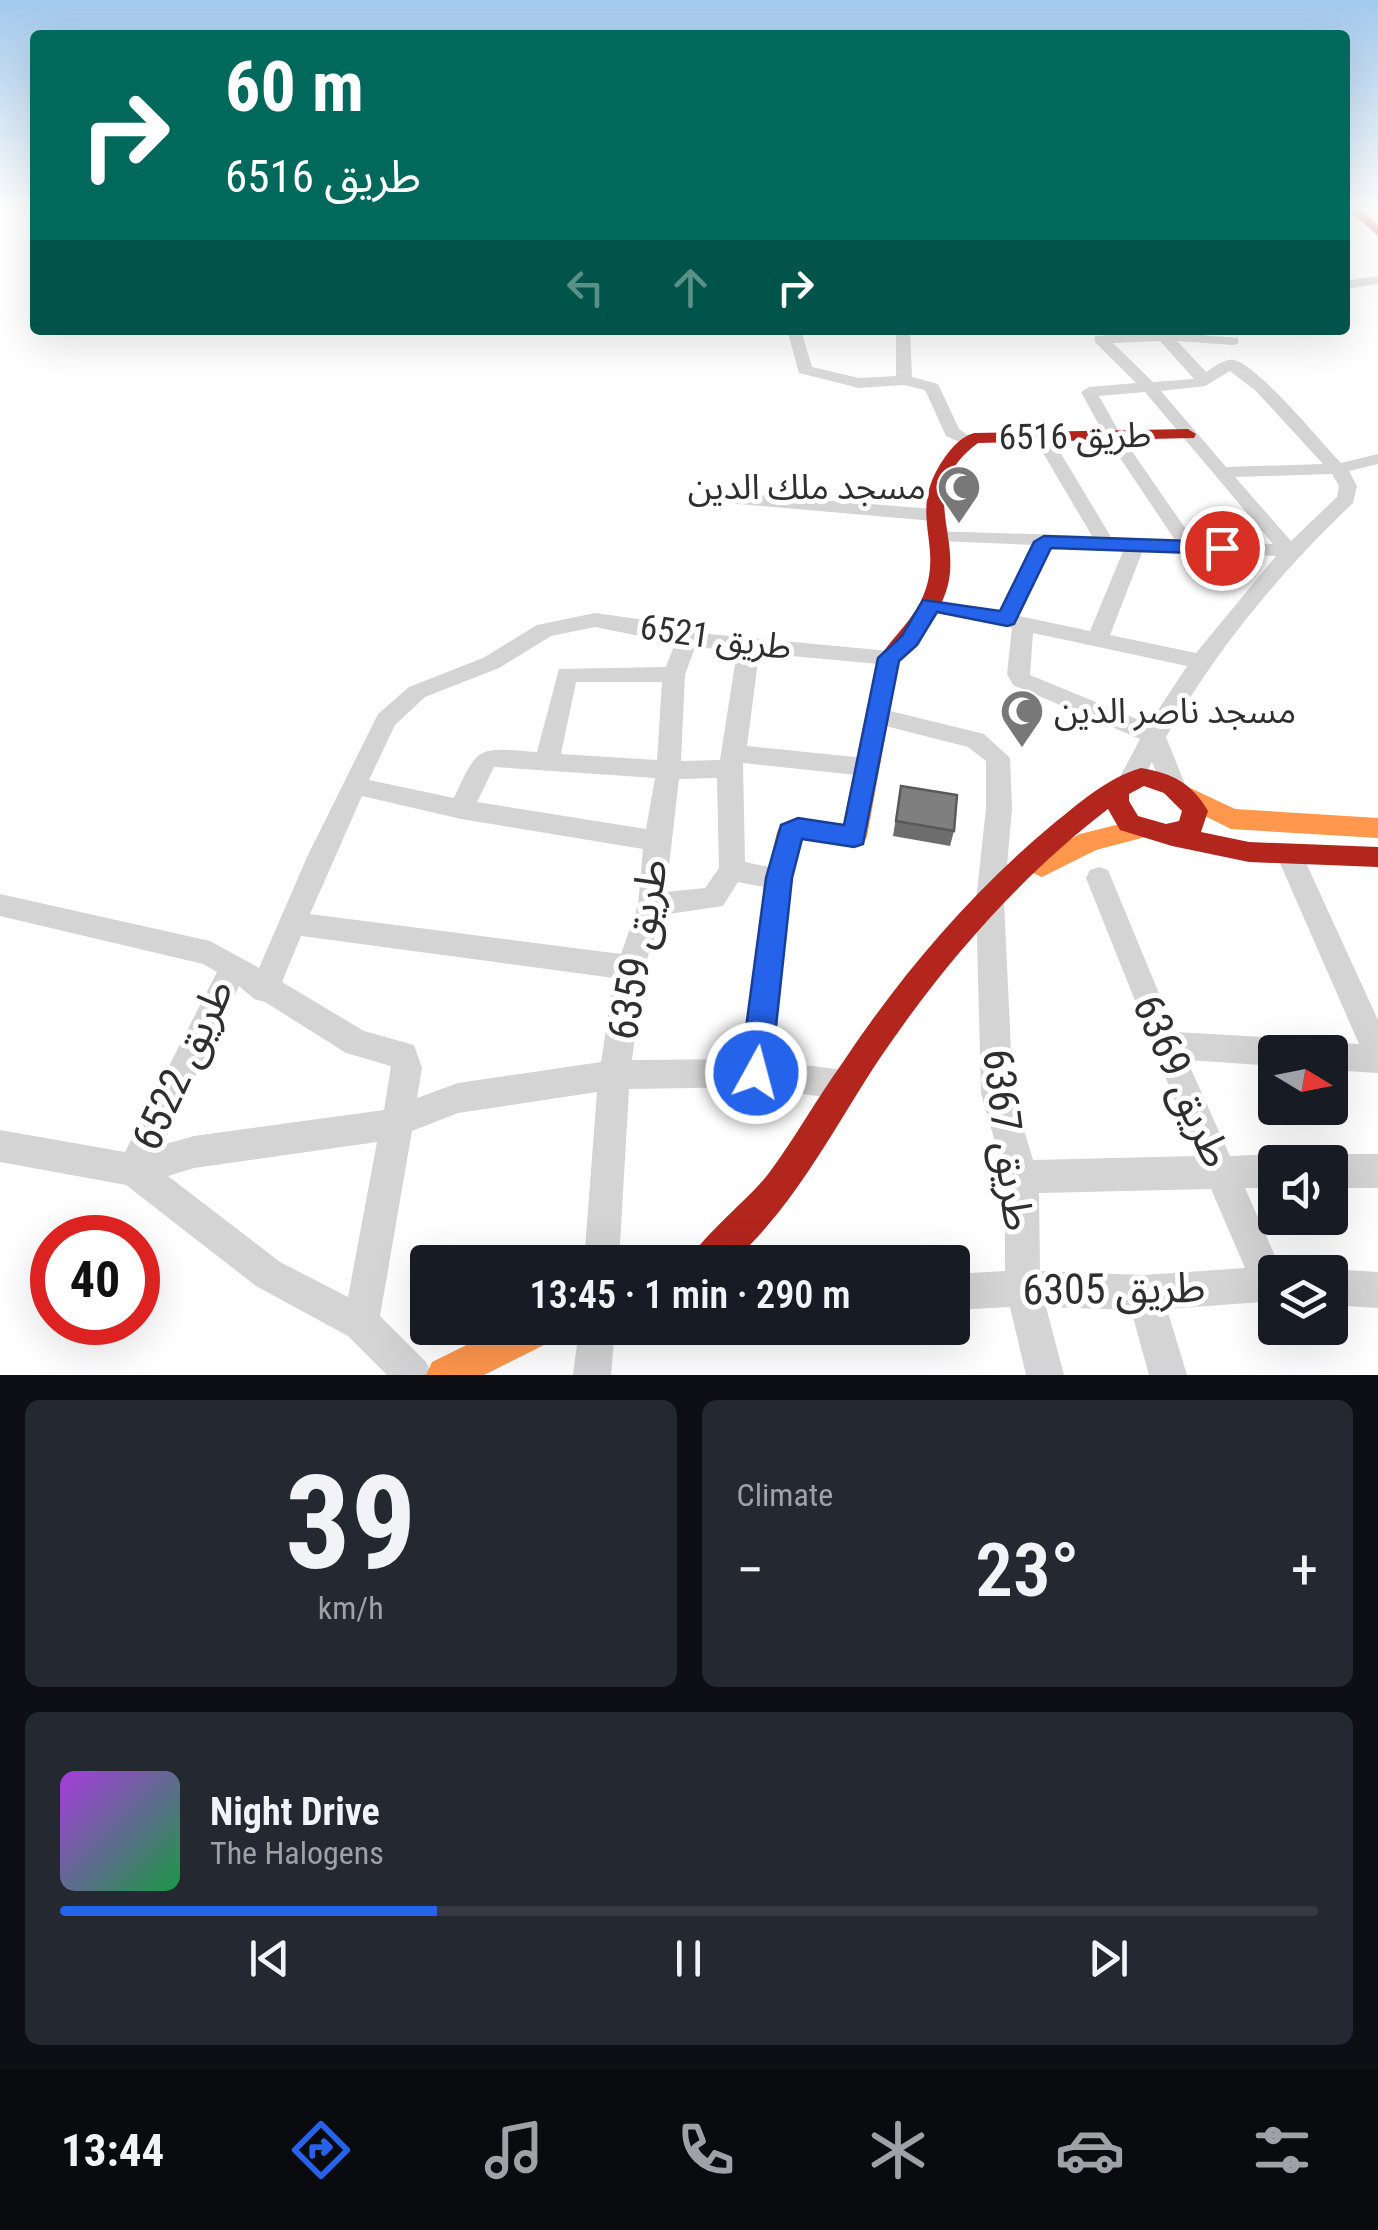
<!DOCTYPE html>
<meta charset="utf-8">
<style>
:root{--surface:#171b24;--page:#242831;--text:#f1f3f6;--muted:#9ea1a6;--line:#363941;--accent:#2563eb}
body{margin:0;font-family:"Roboto Condensed","Noto Sans Arabic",sans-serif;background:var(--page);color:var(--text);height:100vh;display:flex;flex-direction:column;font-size:38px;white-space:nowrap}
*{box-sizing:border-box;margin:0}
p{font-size:32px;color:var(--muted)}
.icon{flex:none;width:55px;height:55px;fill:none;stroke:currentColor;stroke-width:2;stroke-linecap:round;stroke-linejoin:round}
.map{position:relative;height:1375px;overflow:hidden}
.panel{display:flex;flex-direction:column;gap:25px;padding:25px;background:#0d0f14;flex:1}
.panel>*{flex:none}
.guide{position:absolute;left:30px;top:30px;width:1320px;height:305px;border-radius:10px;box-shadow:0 10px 40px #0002;background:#00695c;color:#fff;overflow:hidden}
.needle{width:65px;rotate:100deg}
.fabs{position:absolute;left:1258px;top:1035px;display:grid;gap:20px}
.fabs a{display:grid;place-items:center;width:90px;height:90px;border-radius:10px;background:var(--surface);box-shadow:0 10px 40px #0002;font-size:50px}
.speed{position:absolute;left:30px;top:1215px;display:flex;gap:20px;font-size:50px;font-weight:700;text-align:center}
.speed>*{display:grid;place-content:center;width:130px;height:130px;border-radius:50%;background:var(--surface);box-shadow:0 10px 40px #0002;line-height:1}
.speed .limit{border:15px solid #d22;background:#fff;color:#111}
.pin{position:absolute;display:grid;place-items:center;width:85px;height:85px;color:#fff;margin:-42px;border:5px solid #fff;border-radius:50%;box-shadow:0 2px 10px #0007}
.me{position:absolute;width:110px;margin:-55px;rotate:7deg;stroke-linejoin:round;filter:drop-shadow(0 0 8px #0008)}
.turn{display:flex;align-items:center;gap:35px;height:210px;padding:0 30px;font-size:45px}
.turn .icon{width:130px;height:130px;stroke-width:2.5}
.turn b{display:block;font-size:70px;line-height:85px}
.lanes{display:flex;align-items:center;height:95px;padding:0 30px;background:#0003;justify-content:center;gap:50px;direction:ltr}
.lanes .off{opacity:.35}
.big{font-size:75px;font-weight:600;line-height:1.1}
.panel .tile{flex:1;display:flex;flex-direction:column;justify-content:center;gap:15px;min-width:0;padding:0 35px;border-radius:15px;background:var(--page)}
.panel .dial{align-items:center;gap:0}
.dial b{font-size:130px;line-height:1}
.song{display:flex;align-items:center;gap:30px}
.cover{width:120px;height:120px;border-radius:15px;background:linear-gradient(135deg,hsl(280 70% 55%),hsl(140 70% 35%))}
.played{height:10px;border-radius:5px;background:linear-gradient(90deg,var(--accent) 30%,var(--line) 30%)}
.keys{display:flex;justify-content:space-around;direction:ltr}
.heat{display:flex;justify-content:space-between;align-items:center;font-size:55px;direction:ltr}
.panel .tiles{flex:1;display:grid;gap:25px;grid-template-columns:1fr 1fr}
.tile:last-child{grid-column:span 2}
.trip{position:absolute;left:410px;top:1245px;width:560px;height:100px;border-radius:10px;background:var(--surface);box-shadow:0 10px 40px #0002;font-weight:600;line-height:100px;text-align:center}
.tab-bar{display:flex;height:160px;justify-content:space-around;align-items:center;background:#090b0e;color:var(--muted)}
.tab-bar .icon{width:70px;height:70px}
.tab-bar .active{color:var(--accent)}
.tab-bar b{font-size:45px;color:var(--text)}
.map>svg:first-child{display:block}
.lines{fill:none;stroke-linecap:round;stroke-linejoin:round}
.street{fill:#d4d4d4;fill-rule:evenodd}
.slow{fill:#ff974d;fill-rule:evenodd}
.jam{fill:#b3261e;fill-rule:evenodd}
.wall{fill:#6d6d6d}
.building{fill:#7f7f7f;stroke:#595959;stroke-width:2.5}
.route{fill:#2563eb;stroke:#184099;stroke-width:2.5}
.labels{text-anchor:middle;stroke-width:10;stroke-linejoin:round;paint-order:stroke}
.street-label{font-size:35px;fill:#2f2f2f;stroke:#fff}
.poi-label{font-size:35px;fill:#2f2f2f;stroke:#fff;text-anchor:end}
.near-street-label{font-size:42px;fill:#2f2f2f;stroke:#fff}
</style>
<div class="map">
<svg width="1378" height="1375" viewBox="0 0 1378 1375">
<rect width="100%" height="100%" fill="#fff"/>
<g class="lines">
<path class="street" d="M1378,276V284L1345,289V281Z
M787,330H801L812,367L859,378L896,376V330H910L912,377L938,384L959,429L975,440L966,445L946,436L925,390L904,385L859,388L799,373Z
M1164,332L1238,338V344L1233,345L1177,341L1206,372C1213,368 1224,358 1234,360C1258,365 1321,442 1341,463L1378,454V464L1349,471L1357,486L1353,503C1279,573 1217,649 1166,737L1186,787L1183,794H1165L1152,762L1140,785H1122L1119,779L1140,739L1013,685L1007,674L1012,628L923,609L920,604L930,598L1000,612L1033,545L940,541L933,539V531L1092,536L1033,436L1036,432H1048L1111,537L1175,540L1104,434L1081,392L1089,387L1136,383L1095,342V336ZM1160,341L1194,379L1153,382L1113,343ZM1230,371L1256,391L1323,464L1226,467L1161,391L1205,386ZM1145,392L1273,544L1194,541L1120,434L1099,396ZM1332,474L1339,486L1337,497L1291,541L1235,477ZM1052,546L1124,549L1090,631L1019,616ZM1143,550L1276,556L1196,653L1110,635ZM1033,633L1187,666L1149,724L1030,675Z
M711,491L933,509L942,515L933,521L705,501V493Z
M595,613L645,620L688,632L889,651L900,658L889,665L759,653L747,746L865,758L874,761L877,767L874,773L865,776L743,763L745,862L788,871L792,879L788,887L779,890L738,882L723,906L662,915L644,968L632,1060L755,1059L844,1070L855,1075L860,1085L855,1095L844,1100L755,1087L629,1089L619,1262H584L597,1092L458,1113L412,1131L380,1316L426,1362L432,1375H387L348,1336L256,1286L126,1185L0,1162V1130L125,1152L217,972L203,964L0,916V894L210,941L259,968L307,857L378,714L409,687L483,658L537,625ZM595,627L675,643L666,667L559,669L537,752C478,748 479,743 454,798L369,780L395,725L425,697L499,668L551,636ZM695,647L737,651L720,760L681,761L685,675ZM576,682H662L657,760L561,754ZM494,767L655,778L646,829L477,802ZM717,778L719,868L705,888L666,892L679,779ZM362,796L461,819L643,849L638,905L621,954L310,914ZM301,936L614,978L601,1062L458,1083L417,1098L422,1068L414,1045L364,1031L282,982ZM239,986L254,999L265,1002L346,1053L391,1066L384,1110L194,1136L162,1145ZM377,1142L348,1297L280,1262L168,1176L194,1168Z
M878,708L984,734L1010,758L1012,808L1004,901L1013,1093L1033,1160L1197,1156L1086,878L1090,870L1099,867L1108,870L1175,1032L1279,1038L1290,1042L1294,1052H1275V1066L1187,1060L1230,1156L1275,1154L1287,1159L1288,1162H1275V1188H1245L1280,1267L1288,1272H1275V1301L1167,1309L1187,1375H1149L1131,1310L1046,1307L1064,1375H1026L1010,1307L952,1310V1274L1005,1271V1177L981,1093L976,901L986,808V761L968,747L870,722L866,716L870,710ZM1211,1189L1245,1268L1144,1275L1040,1271L1039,1193Z
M1289,844L1298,847L1302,854L1378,1020V1073L1330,1070V1052H1316L1319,1046L1330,1042L1359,1044L1276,854L1280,847Z
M1330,1154H1378V1188H1330V1162H1317Z
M1330,1269L1378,1272V1308L1330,1305V1272H1322Z
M579,1328H615L611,1375H573Z"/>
<path class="slow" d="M888,654L899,661L867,837L863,844L854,847L801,839L792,879L770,1073L766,1083L755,1087L744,1083L740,1073L766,879L777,832L781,825L799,819L843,825L877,661Z
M1184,785L1235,809L1378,818V838L1231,829L1175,801L1172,794L1175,787Z
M1140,819L1149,822L1153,829L1149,836L1096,850L1042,877L1033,873L1029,866L1033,859L1080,834Z
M501,1328H557L552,1341L484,1375H426L432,1362Z"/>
<path class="jam" d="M1348,209H1361L1378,225V236Z
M1188,429L1196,434L1194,438L978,443C918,488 958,527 949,580C943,614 915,639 896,666H880L877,661C892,637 916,618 925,591C943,541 906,512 945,457C953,446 961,437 974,433Z
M1141,768C1172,773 1192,783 1208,811L1201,832L1249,842L1378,847V867L1249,862L1172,846L1120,830L1108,809C1018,878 943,965 880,1058C833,1129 796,1205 732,1262H689C696,1241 751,1197 769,1173C795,1138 816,1100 841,1065C900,976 970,893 1052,825C1079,803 1107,778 1141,768ZM1144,786L1164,793L1182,811L1179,821L1166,824L1138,816L1129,801V794Z"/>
</g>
<path class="wall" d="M901,786L954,831L950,846L893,836Z"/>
<path class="building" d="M901,786L957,795L954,831L896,821Z"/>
<linearGradient id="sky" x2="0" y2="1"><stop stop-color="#a2c9ec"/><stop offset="0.52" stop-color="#fff"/><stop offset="1" stop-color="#fff" stop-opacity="0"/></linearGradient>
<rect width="1378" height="402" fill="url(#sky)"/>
<path class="route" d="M1044,536L1222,542L1232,548L1222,554L1051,548L1014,624L1007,626L937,612L917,645L899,661L863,844L854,847L802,839L792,878L771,1073L767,1084L756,1088L744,1084L740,1073L766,878L781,825L798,818L844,825L878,658L902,636L923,600L1000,611L1034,542Z"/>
<defs>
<g id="mosque-pin" transform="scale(2.25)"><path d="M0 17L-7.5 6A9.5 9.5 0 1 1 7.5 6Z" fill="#787878" stroke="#fff"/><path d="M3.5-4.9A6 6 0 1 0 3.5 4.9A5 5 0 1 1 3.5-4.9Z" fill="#fff"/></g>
</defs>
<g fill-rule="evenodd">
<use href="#mosque-pin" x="959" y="487"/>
<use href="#mosque-pin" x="1022" y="711"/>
</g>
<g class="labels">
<g class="street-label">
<text transform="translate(1075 436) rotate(-1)" y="12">طريق 6516</text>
<text transform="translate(716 637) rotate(8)" y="12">طريق 6521</text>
</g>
<g class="poi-label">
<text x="926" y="499">مسجد ملك الدين</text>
<text x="1054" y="723" text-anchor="start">مسجد ناصر الدين</text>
</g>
<g class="near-street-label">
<text transform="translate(637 949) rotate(-80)" y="15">طريق 6359</text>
<text transform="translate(182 1064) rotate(-65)" y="15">طريق 6522</text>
<text transform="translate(1183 1081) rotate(66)" y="15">طريق 6369</text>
<text transform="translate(1009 1140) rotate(83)" y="15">طريق 6367</text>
<text transform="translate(1114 1288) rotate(-1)" y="15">طريق 6305</text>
</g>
</g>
</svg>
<div class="fabs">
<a><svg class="needle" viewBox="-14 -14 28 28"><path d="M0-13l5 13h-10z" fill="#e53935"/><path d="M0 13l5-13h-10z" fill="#9ea1a6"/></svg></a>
<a><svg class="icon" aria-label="sound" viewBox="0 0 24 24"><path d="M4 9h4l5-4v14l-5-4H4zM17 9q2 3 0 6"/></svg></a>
<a><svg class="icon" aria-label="layers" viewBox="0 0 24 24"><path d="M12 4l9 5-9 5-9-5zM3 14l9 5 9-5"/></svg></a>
</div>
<div class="speed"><div class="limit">40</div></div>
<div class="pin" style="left:1222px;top:548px;background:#d93025"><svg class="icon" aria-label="arrive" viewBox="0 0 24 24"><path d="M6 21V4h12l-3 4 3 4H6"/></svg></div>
<svg class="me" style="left:756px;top:1073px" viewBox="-20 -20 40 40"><circle r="17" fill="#2563eb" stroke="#fff" stroke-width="3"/><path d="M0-11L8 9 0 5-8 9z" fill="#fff"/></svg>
<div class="trip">13:45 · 1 min · 290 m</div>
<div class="guide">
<div class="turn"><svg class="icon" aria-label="right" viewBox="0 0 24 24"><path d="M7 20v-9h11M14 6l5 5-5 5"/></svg><div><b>60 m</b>طريق 6516</div></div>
<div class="lanes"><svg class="icon off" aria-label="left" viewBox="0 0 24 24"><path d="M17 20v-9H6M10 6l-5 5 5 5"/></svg><svg class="icon off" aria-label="ahead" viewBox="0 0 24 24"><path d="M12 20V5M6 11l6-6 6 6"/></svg><svg class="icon" aria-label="right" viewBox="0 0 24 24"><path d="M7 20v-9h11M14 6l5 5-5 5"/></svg></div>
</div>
</div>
<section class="panel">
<div class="tiles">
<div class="tile dial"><b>39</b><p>km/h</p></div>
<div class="tile"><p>Climate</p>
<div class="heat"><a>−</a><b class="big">23°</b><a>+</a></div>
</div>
<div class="tile">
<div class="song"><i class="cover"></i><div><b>Night Drive</b><p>The Halogens</p></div></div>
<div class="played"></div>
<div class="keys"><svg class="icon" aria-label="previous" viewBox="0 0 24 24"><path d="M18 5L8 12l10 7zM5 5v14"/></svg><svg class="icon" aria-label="pause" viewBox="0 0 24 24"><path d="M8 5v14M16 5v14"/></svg><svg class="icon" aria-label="next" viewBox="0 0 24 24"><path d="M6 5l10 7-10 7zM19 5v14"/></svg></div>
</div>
</div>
</section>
<nav class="tab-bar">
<b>13:44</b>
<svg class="icon active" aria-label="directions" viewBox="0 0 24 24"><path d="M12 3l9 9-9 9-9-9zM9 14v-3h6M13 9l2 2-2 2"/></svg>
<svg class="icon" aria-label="music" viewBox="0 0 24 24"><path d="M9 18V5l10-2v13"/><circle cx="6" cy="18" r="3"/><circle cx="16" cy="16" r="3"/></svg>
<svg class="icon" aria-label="phone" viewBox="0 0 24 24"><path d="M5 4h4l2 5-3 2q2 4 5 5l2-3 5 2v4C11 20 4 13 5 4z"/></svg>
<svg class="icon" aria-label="climate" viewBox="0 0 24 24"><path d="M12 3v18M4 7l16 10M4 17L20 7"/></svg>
<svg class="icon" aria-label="car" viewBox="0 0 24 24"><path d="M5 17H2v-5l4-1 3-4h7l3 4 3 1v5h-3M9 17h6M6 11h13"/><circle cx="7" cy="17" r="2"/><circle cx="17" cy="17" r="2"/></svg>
<svg class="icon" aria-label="filters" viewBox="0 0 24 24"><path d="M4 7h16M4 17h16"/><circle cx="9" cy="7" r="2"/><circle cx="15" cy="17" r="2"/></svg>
</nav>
